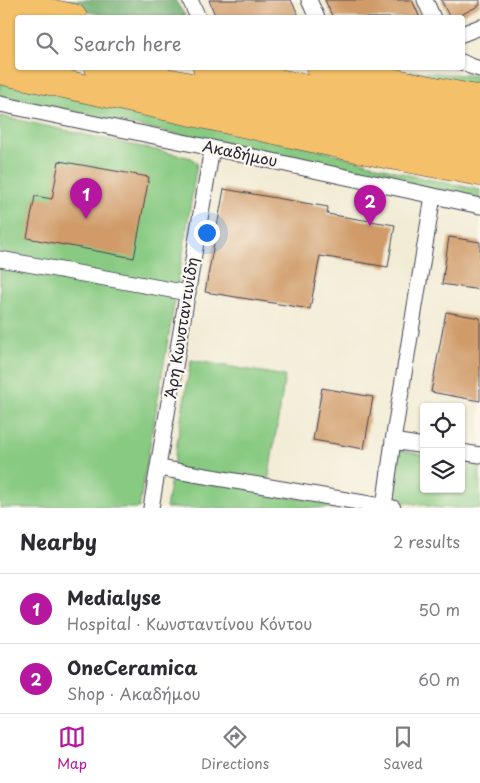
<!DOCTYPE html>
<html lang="en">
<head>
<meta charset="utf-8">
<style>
  body { margin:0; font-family:"Playpen Sans",sans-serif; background:#f7f7f7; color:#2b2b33 }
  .controls { position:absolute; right:15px; bottom:15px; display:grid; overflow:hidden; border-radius:5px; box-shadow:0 1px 4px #0004 }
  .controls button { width:45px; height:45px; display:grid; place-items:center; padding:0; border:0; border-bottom:1px solid #e1e1e2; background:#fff; color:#2b2b33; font:25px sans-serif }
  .you { position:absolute; left:206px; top:232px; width:18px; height:18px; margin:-12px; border:4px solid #fff; border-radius:50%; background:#1a73e8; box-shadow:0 0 0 8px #1a73e833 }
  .badge { display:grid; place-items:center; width:32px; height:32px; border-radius:50%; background:#b5179e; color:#fff; font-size:16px; font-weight:700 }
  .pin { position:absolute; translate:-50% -41px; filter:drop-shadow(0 1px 2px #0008) }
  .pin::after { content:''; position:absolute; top:26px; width:18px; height:15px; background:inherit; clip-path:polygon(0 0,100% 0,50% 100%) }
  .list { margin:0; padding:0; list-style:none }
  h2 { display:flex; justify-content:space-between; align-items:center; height:65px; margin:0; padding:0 20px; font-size:21px }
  h2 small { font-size:16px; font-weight:400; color:#7c7c81 }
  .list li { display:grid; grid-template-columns:32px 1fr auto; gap:15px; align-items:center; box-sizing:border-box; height:70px; padding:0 20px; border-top:1px solid #e1e1e2 }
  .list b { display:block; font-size:19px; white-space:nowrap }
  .list p { margin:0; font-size:16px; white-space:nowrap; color:#7c7c81 }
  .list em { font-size:16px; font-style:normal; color:#7c7c81 }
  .icon { flex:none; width:28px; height:28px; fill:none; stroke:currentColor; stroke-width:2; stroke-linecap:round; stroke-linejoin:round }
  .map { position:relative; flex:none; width:480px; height:508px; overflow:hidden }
  .search { position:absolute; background:#fff; box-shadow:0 1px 4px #0004; left:15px; right:15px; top:15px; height:55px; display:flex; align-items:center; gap:12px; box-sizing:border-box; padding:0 18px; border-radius:5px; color:#7c7c81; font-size:19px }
  .sheet { height:205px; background:#fff }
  nav { display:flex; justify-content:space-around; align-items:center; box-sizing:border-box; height:70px; border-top:1px solid #e1e1e2; background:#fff; font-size:14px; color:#7c7c81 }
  nav a { display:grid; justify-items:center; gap:2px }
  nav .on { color:#b5179e }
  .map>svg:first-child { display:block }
  .green { fill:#88ca82; stroke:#55765e }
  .forest { fill:#6eae70; stroke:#486856 }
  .building { fill:#d09b69 }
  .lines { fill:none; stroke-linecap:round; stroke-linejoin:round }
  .street-casing { stroke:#414052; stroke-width:17 }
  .highway-casing { stroke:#414052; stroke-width:29 }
  .street { stroke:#fff; stroke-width:15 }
  .highway { stroke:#f4c16a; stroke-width:28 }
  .labels { text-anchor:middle; stroke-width:4.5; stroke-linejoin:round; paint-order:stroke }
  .street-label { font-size:15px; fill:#22223b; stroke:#fbf7ec }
</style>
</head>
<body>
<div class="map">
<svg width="480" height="508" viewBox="0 0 480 508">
  <rect width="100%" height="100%" fill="#fbf7ec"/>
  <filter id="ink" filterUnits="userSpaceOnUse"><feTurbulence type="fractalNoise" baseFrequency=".02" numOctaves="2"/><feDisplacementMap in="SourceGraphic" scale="10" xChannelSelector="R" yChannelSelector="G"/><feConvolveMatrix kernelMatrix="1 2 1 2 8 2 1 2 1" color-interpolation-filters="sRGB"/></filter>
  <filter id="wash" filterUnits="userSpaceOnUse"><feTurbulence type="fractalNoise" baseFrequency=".0096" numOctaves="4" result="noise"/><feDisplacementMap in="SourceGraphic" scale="20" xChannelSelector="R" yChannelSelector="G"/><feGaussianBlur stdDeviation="1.12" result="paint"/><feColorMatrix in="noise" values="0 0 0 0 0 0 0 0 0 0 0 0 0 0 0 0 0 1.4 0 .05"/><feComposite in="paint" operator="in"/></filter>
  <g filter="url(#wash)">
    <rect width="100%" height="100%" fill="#f2ecd5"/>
    <!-- green -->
    <g class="green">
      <polygon points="411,71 480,76 480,88 409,73"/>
      <polygon points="0,77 329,152 412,176 480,190 480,200 0,96"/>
      <polygon points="0,116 192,158 197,163 183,253 139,508 0,508"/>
      <polygon points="191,360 285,376 269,475 268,494 360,508 166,508"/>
      <polygon points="393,449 424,455 424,489 461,489 461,462 480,465 480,508 439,508 387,499"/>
    </g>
    <!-- forest -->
    <polygon class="forest" points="28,0 175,0 186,17 114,17"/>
    <g id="blocks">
      <!-- building -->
      <g class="building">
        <polygon points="209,0 291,0 300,18 216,18"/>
        <polygon points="325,0 412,0 420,18 333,18"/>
        <polygon points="441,0 480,0 480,5 455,18 450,18"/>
        <polygon points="59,161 149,177 134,258 27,238 35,196 52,199"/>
        <polygon points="224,189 328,207 327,214 395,225 388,267 320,256 310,309 205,292"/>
        <polygon points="449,237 480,242 480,290 442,284"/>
        <polygon points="446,312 480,318 480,401 431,392"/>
        <polygon points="322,388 373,397 364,449 313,440"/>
      </g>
    </g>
  </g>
  <g filter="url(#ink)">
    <use href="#blocks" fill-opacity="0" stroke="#414052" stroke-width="1"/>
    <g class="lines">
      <defs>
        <g id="street">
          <polyline points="190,0 197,15"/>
          <polyline points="309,0 317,18"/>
          <polyline points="425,0 433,18"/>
          <polyline points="462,34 480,27"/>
          <polyline points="462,62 470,66 480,69"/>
          <polyline points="0,104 212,148 480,206"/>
          <polyline points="0,259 188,293"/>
          <polyline points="393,441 424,446"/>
          <polyline points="461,452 480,455"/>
          <polyline points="159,468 393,508"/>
          <polyline points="384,507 393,441 433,196"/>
          <polyline points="151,508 212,148"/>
        </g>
        <g id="highway">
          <polyline points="0,3 73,18"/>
          <polyline points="0,24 18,28"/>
          <polyline points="0,47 18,50"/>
          <polyline points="99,68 480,147"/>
          <polyline points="207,68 480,125"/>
          <polyline points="321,68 480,100"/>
          <polyline points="0,70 390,155 480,172"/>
        </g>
      </defs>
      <!-- street casing -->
      <use href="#street" class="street-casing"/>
      <!-- highway casing -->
      <use href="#highway" class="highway-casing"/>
      <!-- street -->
      <use href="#street" class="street"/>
      <!-- highway -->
      <use href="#highway" class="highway"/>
    </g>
  </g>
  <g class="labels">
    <!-- street labels -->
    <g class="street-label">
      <text transform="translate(240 154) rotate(12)" y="5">Ακαδήμου</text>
      <text transform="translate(182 328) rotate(-81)" y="5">Άρη Κωνσταντινίδη</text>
    </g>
  </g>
</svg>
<div class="controls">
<button><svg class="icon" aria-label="locate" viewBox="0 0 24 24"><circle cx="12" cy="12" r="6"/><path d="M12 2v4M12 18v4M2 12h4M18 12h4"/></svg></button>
<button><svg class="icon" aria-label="layers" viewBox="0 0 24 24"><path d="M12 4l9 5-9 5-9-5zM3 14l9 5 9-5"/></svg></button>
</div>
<div class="you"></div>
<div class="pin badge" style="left:86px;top:219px">1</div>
<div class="pin badge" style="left:370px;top:226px">2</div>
<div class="search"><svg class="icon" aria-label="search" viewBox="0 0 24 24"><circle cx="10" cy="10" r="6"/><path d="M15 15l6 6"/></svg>Search here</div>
</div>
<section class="sheet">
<h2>Nearby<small>2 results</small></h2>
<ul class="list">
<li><span class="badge">1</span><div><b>Medialyse</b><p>Hospital · Κωνσταντίνου Κόντου</p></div><em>50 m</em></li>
<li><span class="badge">2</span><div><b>OneCeramica</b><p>Shop · Ακαδήμου</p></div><em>60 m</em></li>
</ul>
</section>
<nav>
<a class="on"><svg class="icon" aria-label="map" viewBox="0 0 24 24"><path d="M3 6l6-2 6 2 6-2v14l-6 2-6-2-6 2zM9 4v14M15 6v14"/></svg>Map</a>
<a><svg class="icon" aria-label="directions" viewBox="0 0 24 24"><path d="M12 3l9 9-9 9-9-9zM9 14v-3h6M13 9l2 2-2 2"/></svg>Directions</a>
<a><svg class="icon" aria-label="saved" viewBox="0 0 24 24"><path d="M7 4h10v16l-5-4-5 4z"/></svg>Saved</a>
</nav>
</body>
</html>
